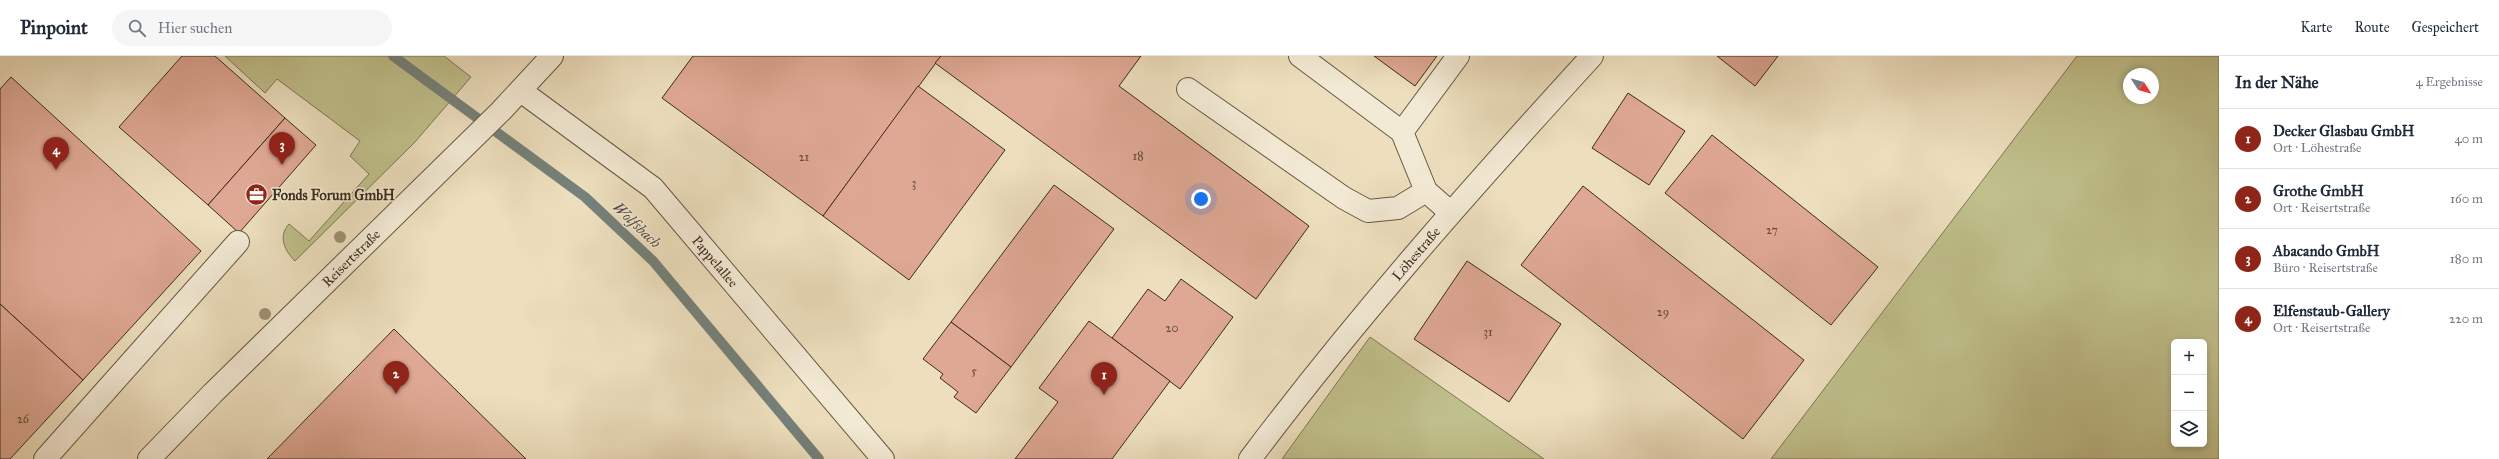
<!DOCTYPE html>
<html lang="de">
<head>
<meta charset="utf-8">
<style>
  body { margin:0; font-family:"IM FELL Great Primer",serif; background:#f6f6f7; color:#1f2937 }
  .controls { position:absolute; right:12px; bottom:12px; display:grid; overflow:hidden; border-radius:6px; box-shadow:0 2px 6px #0003 }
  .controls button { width:36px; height:36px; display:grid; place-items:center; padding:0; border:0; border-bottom:1px solid #e0e1e3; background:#fff; color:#1f2937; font:20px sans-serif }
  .compass { position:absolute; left:2123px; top:12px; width:36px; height:36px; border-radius:50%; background:#fff; box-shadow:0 2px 6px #0003; rotate:126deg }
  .you { position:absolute; left:1201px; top:143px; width:14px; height:14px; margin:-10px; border:3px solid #fff; border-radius:50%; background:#1a73e8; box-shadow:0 0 0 6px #1a73e833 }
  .badge { display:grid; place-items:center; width:26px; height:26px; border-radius:50%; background:#8f2418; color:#fff; font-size:13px; font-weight:700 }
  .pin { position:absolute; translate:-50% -33px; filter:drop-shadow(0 1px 2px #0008) }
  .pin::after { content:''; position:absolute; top:21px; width:14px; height:12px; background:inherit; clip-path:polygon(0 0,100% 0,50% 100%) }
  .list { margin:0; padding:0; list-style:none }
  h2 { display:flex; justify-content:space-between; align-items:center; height:52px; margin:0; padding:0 16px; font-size:17px }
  h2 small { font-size:13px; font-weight:400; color:#747a83 }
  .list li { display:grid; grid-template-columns:26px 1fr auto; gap:12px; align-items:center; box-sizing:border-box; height:60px; padding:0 16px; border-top:1px solid #e0e1e3 }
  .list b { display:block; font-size:15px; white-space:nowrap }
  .list p { margin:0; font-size:13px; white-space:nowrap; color:#747a83 }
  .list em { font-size:13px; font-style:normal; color:#747a83 }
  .icon { flex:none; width:22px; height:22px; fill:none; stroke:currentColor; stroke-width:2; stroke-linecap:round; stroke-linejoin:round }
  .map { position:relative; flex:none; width:2219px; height:403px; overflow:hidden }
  header { display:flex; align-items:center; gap:24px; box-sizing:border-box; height:56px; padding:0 20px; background:#fff; border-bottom:1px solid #e0e1e3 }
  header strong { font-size:19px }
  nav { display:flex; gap:22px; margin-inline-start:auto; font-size:14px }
  .search { width:280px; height:36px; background:#f6f6f7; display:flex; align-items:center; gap:10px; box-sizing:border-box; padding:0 14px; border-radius:22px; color:#747a83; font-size:15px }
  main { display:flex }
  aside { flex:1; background:#fff }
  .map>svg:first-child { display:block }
  .green { fill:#c0c08c; stroke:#7d7653; fill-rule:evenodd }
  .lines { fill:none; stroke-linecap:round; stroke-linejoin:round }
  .stream { stroke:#75817a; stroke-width:10 }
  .building { fill:#dfa894; stroke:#3a2b1a }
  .minor-casing { stroke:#675843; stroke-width:24 }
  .minor { stroke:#f3ead5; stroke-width:22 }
  .tree { fill:#9d9073 }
  .labels { text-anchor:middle; stroke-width:3; stroke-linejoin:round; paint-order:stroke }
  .number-label { font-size:12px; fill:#634a38 }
  .poi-label { font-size:14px; font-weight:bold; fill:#3a2b1a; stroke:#f3ead5; text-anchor:start }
  .street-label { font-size:14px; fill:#3a2b1a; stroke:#f3ead5 }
  .water-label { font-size:15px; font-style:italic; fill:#524f42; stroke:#f3ead5 }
</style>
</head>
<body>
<header>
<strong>Pinpoint</strong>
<div class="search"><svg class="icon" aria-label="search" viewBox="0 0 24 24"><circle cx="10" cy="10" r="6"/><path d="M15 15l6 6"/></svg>Hier suchen</div>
<nav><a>Karte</a><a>Route</a><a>Gespeichert</a></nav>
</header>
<main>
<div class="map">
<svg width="2219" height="403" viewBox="0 0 2219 403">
  <rect width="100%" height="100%" fill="#eddfbe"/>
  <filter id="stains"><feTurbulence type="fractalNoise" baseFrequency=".005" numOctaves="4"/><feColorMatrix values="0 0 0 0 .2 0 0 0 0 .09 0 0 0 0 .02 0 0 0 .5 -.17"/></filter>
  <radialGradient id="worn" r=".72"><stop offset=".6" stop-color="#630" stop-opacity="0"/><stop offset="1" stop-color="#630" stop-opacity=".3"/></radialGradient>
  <!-- green -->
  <g class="green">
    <path d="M225 0H444L471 21 415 86 295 205C284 194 278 180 289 168L309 185 369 118 350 100 360 85 277 23 265 37Z"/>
    <path d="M2077 0H2219V403H1771ZM2129 18H2153V42H2129ZM2174 286H2204V388H2174Z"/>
    <polygon points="1370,281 1544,403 1282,403"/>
  </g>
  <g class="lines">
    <!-- stream -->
    <polyline class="stream" points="393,0 585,141 653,205 819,403"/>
  </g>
  <!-- building -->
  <g class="building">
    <polygon points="182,0 215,0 285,62 208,149 119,71"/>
    <polygon points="693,0 941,0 823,160 662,42"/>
    <polygon points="941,0 1141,0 1119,30 1309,170 1256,243 935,7"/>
    <polygon points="1374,0 1437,0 1415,30"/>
    <polygon points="1717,0 1778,0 1755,30"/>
    <polygon points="11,21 201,195 83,324 0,248 0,33"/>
    <polygon points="918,30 1005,94 909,224 823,160"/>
    <polygon points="1628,37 1685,75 1649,129 1592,92"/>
    <polygon points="285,62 316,89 239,177 208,149"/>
    <polygon points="1712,79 1878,211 1831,269 1665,137"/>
    <polygon points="1054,129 1114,173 1011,311 951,266"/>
    <polygon points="1583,130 1804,304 1743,383 1521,209"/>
    <polygon points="1467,205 1561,268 1509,346 1414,283"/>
    <polygon points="1181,223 1233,261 1180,333 1112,282 1148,233 1165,245"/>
    <polygon points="0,248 83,324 10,403 0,403"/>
    <polygon points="1089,265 1170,325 1112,403 1015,403 1058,346 1039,332"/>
    <polygon points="951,266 1011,311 976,357 954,341 958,336 940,322 943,318 923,303"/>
    <polygon points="394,273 526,403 267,403"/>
  </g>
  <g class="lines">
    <defs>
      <g id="minor">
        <polyline points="1300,0 1402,76 1426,135 1450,156"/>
        <polyline points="1188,33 1344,142 1368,155 1398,152 1426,135"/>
        <path id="s1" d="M521 35 653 132 883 403"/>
        <polyline points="1402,76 1458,0"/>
        <polyline points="45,403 238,186"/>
        <path id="s2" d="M149 403 213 337 501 55 552 0"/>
        <path id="s3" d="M1250 403C1356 262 1473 130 1592 0"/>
      </g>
    </defs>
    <!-- minor casing -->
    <use href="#minor" class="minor-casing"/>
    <!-- minor -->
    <use href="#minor" class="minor"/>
  </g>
  <!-- trees -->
  <g class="tree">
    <circle cx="340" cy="181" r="6"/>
    <circle cx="265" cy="258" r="6"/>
  </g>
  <!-- icons -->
  <defs>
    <symbol id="office-disc" viewBox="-11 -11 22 22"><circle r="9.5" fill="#8f2418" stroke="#f3ead5"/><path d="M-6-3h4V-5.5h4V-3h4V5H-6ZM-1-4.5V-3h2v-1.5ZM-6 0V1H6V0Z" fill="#fff"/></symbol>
  </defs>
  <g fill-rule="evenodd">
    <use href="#office-disc" x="244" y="126" width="25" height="25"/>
  </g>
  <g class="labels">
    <!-- number labels -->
    <g class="number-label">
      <text x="1138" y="104">18</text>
      <text x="804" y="105">21</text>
      <text x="914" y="131">3</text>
      <text x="1772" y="178">27</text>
      <text x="1663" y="260">29</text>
      <text x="1172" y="276">20</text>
      <text x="1488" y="280">31</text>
      <text x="974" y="319">5</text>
      <text x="23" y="367">26</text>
    </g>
    <!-- poi labels -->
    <g class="poi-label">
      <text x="272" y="144">Fonds Forum GmbH</text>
    </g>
    <!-- street labels -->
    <g class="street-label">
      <text dy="5" stroke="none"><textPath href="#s3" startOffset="264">Löhestraße</textPath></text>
      <text dy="5" stroke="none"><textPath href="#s2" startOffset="285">Reisertstraße</textPath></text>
      <text dy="5" stroke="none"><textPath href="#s1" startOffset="260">Pappelallee</textPath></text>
    </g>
    <!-- water labels -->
    <g class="water-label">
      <text transform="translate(637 169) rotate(43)" y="5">Wolfsbach</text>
    </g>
  </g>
  <rect width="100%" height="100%" filter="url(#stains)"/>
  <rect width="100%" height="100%" fill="url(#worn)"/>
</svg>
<div class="controls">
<button>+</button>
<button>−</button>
<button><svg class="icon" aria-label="layers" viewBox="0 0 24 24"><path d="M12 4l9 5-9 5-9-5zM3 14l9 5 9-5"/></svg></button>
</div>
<svg class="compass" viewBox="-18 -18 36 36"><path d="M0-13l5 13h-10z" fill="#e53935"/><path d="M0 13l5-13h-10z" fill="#747a83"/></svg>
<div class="you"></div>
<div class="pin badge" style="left:1104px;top:339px">1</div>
<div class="pin badge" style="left:396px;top:338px">2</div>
<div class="pin badge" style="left:282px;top:109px">3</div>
<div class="pin badge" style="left:56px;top:114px">4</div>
</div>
<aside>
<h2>In der Nähe<small>4 Ergebnisse</small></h2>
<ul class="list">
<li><span class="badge">1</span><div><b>Decker Glasbau GmbH</b><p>Ort · Löhestraße</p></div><em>40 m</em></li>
<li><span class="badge">2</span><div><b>Grothe GmbH</b><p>Ort · Reisertstraße</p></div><em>160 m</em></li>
<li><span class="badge">3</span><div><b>Abacando GmbH</b><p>Büro · Reisertstraße</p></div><em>180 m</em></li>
<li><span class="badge">4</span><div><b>Elfenstaub-Gallery</b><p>Ort · Reisertstraße</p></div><em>220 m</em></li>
</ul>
</aside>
</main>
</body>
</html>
